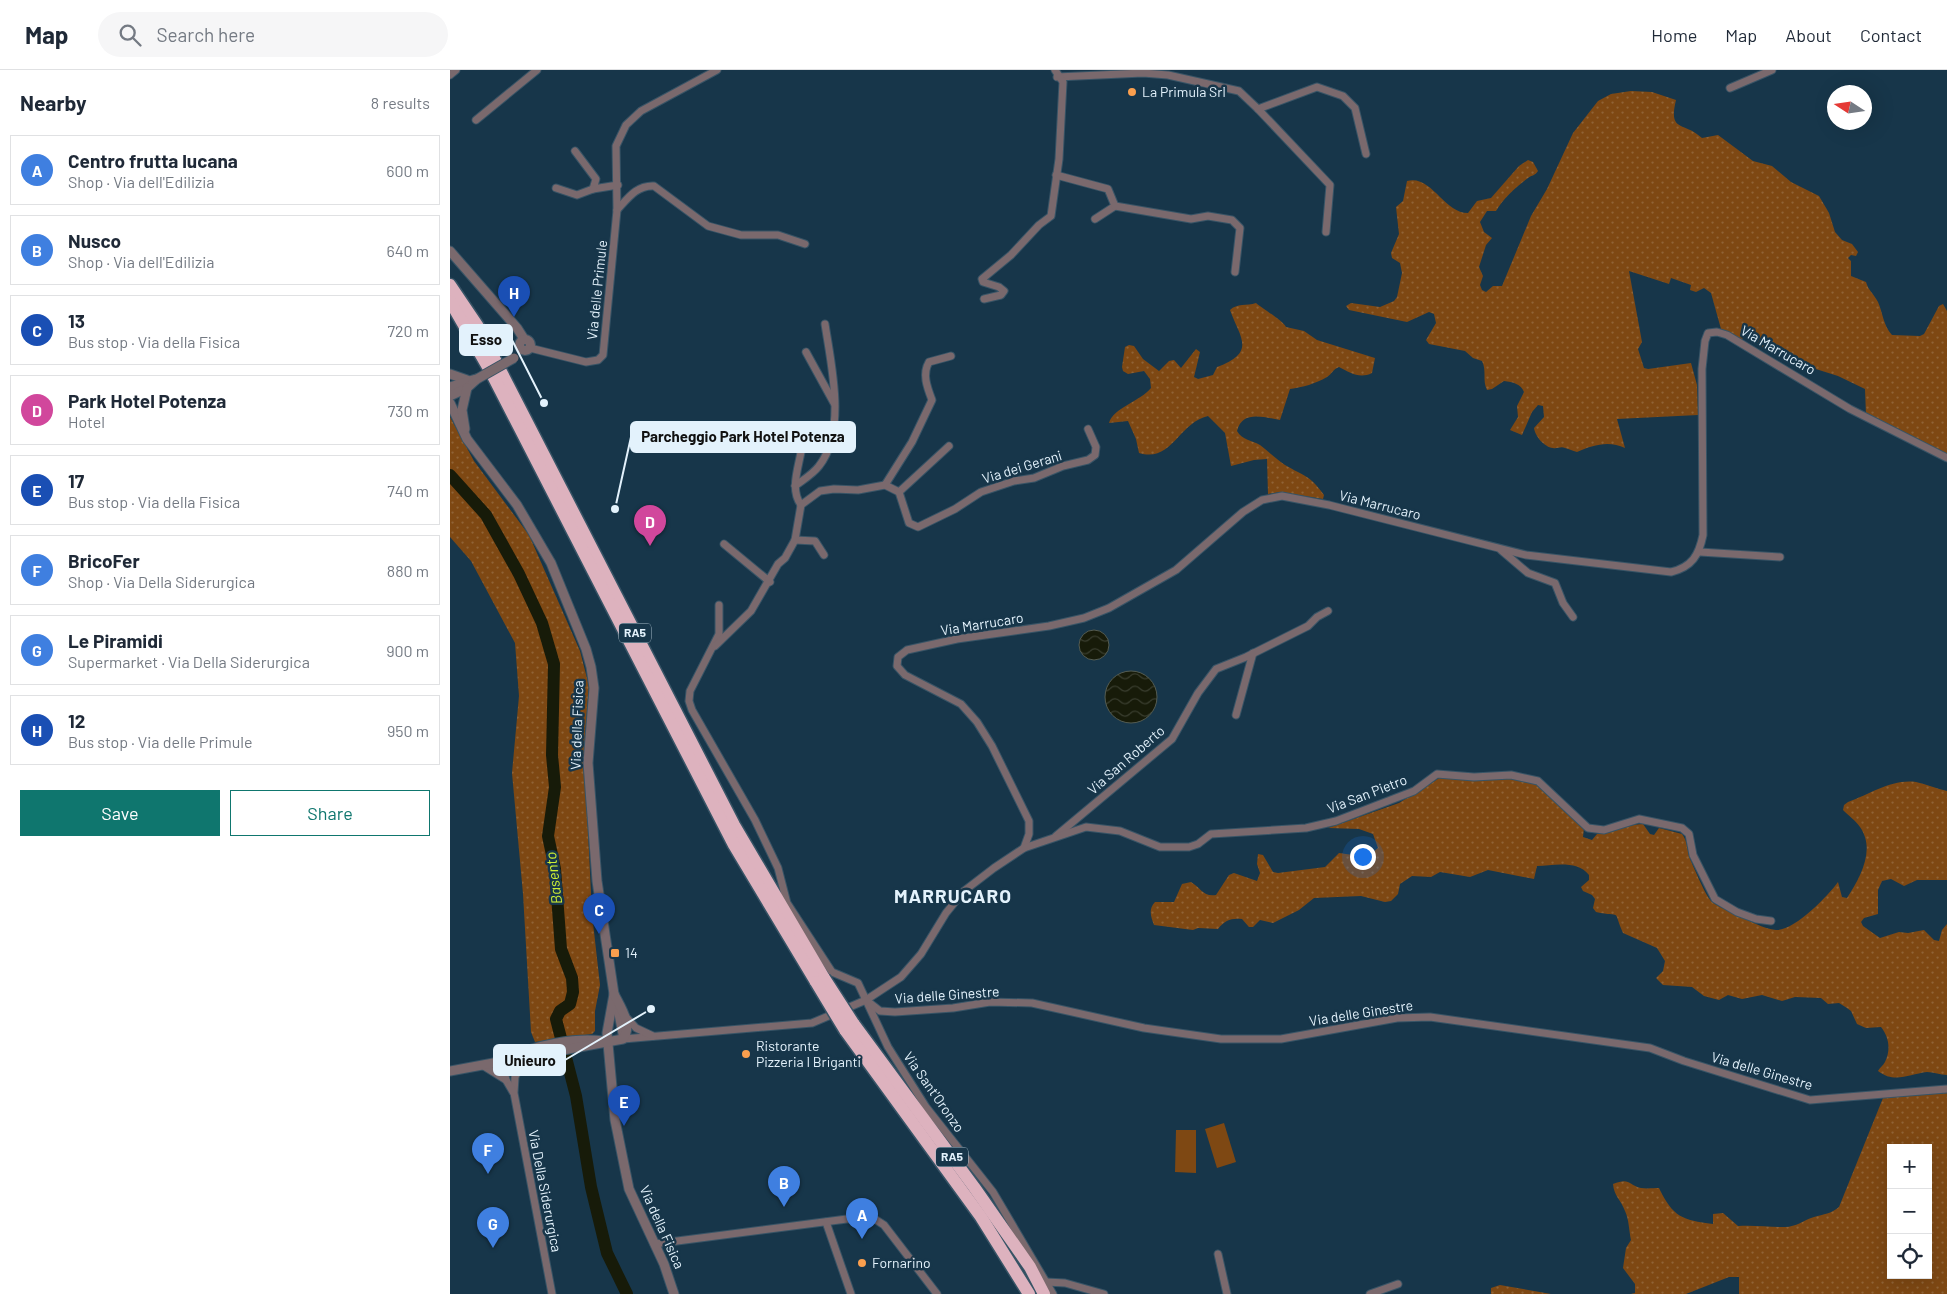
<!DOCTYPE html>
<html lang="en">
<head>
<meta charset="utf-8">
<style>
  body { margin:0; font-family:Barlow,sans-serif; background:#f6f6f7; color:#1f2937 }
  .controls { position:absolute; right:15px; bottom:15px; display:grid; overflow:hidden; border-radius:0px; box-shadow:0 5px 20px #0002 }
  .controls button { width:45px; height:45px; display:grid; place-items:center; padding:0; border:0; border-bottom:1px solid #e0e1e3; background:#fff; color:#1f2937; font:25px sans-serif }
  .compass { position:absolute; left:1377px; top:15px; width:45px; height:45px; border-radius:50%; background:#fff; box-shadow:0 5px 20px #0002; rotate:282deg }
  .you { position:absolute; left:912px; top:786px; width:18px; height:18px; margin:-12px; border:4px solid #fff; border-radius:50%; background:#1a73e8; box-shadow:0 0 0 8px #1a73e833 }
  .badge { display:grid; place-items:center; width:32px; height:32px; border-radius:50%; background:#0f766e; color:#fff; font-size:16px; font-weight:700 }
  .pin { position:absolute; translate:-50% -41px; filter:drop-shadow(0 1px 2px #0008) }
  .pin::after { content:''; position:absolute; top:26px; width:18px; height:15px; background:inherit; clip-path:polygon(0 0,100% 0,50% 100%) }
  .list { margin:0; padding:0; list-style:none }
  h2 { display:flex; justify-content:space-between; align-items:center; height:65px; margin:0; padding:0 20px; font-size:21px }
  h2 small { font-size:16px; font-weight:400; color:#747a83 }
  .list li { display:grid; grid-template-columns:32px 1fr auto; gap:15px; align-items:center; box-sizing:border-box; height:70px; margin:0 10px 10px; padding:0 10px; border:1px solid #e0e1e3; border-radius:0px }
  .list b { display:block; font-size:19px; white-space:nowrap }
  .list p { margin:0; font-size:16px; white-space:nowrap; color:#747a83 }
  .list em { font-size:16px; font-style:normal; color:#747a83 }
  .actions { display:flex; gap:10px; padding:15px 20px }
  .actions a { flex:1; padding:11px 0; border:1px solid #0f766e; border-radius:0px; text-align:center; font-size:18px; color:#0f766e }
  .actions .main { background:#0f766e; color:#fff }
  .icon { flex:none; width:28px; height:28px; fill:none; stroke:currentColor; stroke-width:2; stroke-linecap:round; stroke-linejoin:round }
  .map { position:relative; flex:none; width:1497px; height:1224px; overflow:hidden }
  header { display:flex; align-items:center; gap:30px; box-sizing:border-box; height:70px; padding:0 25px; background:#fff; border-bottom:1px solid #e0e1e3 }
  header strong { font-size:24px }
  nav { display:flex; gap:28px; margin-inline-start:auto; font-size:18px }
  .search { width:350px; height:45px; background:#f6f6f7; display:flex; align-items:center; gap:12px; box-sizing:border-box; padding:0 18px; border-radius:28px; color:#747a83; font-size:19px }
  main { display:flex }
  aside { flex:1; background:#fff }
  .map>svg:first-child { display:block }
  .grass { fill:url(#grass-dots); fill-rule:evenodd }
  .pitch { fill:#7e4813 }
  .water { fill:url(#water-waves); stroke:#545c52 }
  .lines { fill:none; stroke-linecap:round; stroke-linejoin:round }
  .river { stroke:#171b09; stroke-width:12 }
  .minor-casing { stroke:#385466; stroke-width:9 }
  .tertiary-casing { stroke:#385466; stroke-width:11 }
  .motorway-casing { stroke:#385466; stroke-width:15 }
  .minor { stroke:#7a696d; stroke-width:7 }
  .tertiary { stroke:#7a696d; stroke-width:9 }
  .motorway { stroke:#ddb2be; stroke-width:12 }
  .tertiary-bridge-casing { stroke:#385466; stroke-width:11; stroke-linecap:butt }
  .motorway-bridge-casing { stroke:#385466; stroke-width:15; stroke-linecap:butt }
  .tertiary-bridge { stroke:#7a696d; stroke-width:9 }
  .motorway-bridge { stroke:#ddb2be; stroke-width:12 }
  .poi-dot { fill:#fa9f4e; stroke:#17364a; stroke-width:2 }
  .labels { text-anchor:middle; stroke-width:5; stroke-linejoin:round; paint-order:stroke }
  .shield { fill:#17364a; stroke:#a6bac7; stroke-width:1 }
  .shield-label { font-size:12px; font-weight:bold; fill:#e3f2fc }
  .poi-label { font-size:14px; fill:#e3f2fc; stroke:#17364a; text-anchor:start }
  .street-label { font-size:14px; fill:#e3f2fc; stroke:#17364a }
  .water-label { font-size:15px; font-style:italic; fill:#cdee34; stroke:#17364a }
  .district-label { font-size:19px; font-weight:bold; letter-spacing:1px; fill:#e3f2fc; stroke:#17364a }
  .leader { fill:none; stroke:#e3f2fc; stroke-width:2 }
  .callout-dot { fill:#e3f2fc; stroke:#17364a; stroke-width:2 }
  .callout { fill:#e3f2fc; stroke:#e3f2fc; stroke-width:2 }
  .callout-label { font-size:15px; text-anchor:middle; font-weight:bold; fill:#111 }
</style>
</head>
<body>
<header>
<strong>Map</strong>
<div class="search"><svg class="icon" aria-label="search" viewBox="0 0 24 24"><circle cx="10" cy="10" r="6"/><path d="M15 15l6 6"/></svg>Search here</div>
<nav><a>Home</a><a>Map</a><a>About</a><a>Contact</a></nav>
</header>
<main>
<aside>
<h2>Nearby<small>8 results</small></h2>
<ul class="list">
<li><span class="badge" style="background:#3f7fe0">A</span><div><b>Centro frutta lucana</b><p>Shop · Via dell'Edilizia</p></div><em>600 m</em></li>
<li><span class="badge" style="background:#3f7fe0">B</span><div><b>Nusco</b><p>Shop · Via dell'Edilizia</p></div><em>640 m</em></li>
<li><span class="badge" style="background:#1a4fb4">C</span><div><b>13</b><p>Bus stop · Via della Fisica</p></div><em>720 m</em></li>
<li><span class="badge" style="background:#d1479c">D</span><div><b>Park Hotel Potenza</b><p>Hotel</p></div><em>730 m</em></li>
<li><span class="badge" style="background:#1a4fb4">E</span><div><b>17</b><p>Bus stop · Via della Fisica</p></div><em>740 m</em></li>
<li><span class="badge" style="background:#3f7fe0">F</span><div><b>BricoFer</b><p>Shop · Via Della Siderurgica</p></div><em>880 m</em></li>
<li><span class="badge" style="background:#3f7fe0">G</span><div><b>Le Piramidi</b><p>Supermarket · Via Della Siderurgica</p></div><em>900 m</em></li>
<li><span class="badge" style="background:#1a4fb4">H</span><div><b>12</b><p>Bus stop · Via delle Primule</p></div><em>950 m</em></li>
</ul>
<div class="actions"><a class="main">Save</a><a>Share</a></div>
</aside>
<div class="map">
<svg width="1497" height="1224" viewBox="0 0 1497 1224">
  <defs>
    <pattern id="grass-dots" width="8" height="8" patternUnits="userSpaceOnUse" patternTransform="scale(1.25)"><rect width="8" height="8" fill="#7e4813"/><path d="M2 2h.1M6 6h.1" fill="none" stroke="#906336" stroke-width="1.8" stroke-linecap="round"/></pattern>
    <pattern id="water-waves" width="16" height="10" patternUnits="userSpaceOnUse" patternTransform="scale(1.25)"><rect width="16" height="10" fill="#171b09"/><path d="M0 5q4-4 8 0t8 0" fill="none" stroke="#393d2e"/></pattern>
  </defs>
  <rect width="100%" height="100%" fill="#17364a"/>
  <!-- grass -->
  <g class="grass">
    <path d="M1181 21 1202 22 1226 30C1218 63 1234 51 1252 68L1268 65 1303 91 1322 96 1341 112 1369 126 1379 143 1385 162 1392 170 1402 174 1408 182 1406 186 1401 185 1398 188 1401 191V206L1416 212C1418 220 1424 224 1428 232 1433 243 1433 255 1442 265L1470 266 1474 264 1489 236 1493 234 1497 241V385L1416 345 1415 319 1388 306 1350 294 1329 283 1318 282 1297 264 1291 270 1271 259 1261 223 1254 218 1246 222 1240 220 1241 215 1221 208 1219 214 1179 201 1192 272 1188 279 1194 298 1198 299 1241 293 1247 315 1248 345 1167 349 1175 378C1159 370 1142 375 1127 382 1122 381 1120 379 1115 378 1111 376 1107 379 1103 378 1094 377 1085 366 1084 358L1094 347 1093 336 1088 335 1082 342 1072 365 1060 360 1068 347 1067 336 1074 322C1071 314 1063 312 1054 311L1042 319 1037 320C1032 310 1037 301 1032 291L1023 288 1015 281 979 274 976 270 986 253 984 244 979 242 957 252 899 240 896 236 901 233 930 237 944 231 947 227 952 203 950 193 942 188 941 183 949 164 946 137 953 131 957 111C981 104 994 143 1018 143L1027 131 1041 128 1069 96 1078 90 1083 92 1088 101C1085 106 1082 105 1078 108 1066 117 1053 129 1046 141H1037L1030 152 1034 162 1042 168 1036 175 1029 197 1033 206 1030 215 1032 220 1036 222 1043 216H1052L1081 146 1097 119 1123 63 1148 31 1161 24Z"/>
    <path d="M806 233C813 239 832 250 836 257L854 261 867 270 925 288 922 303C910 309 900 303 889 297 883 299 882 304 877 307 865 314 853 317 840 319L830 350C813 347 792 340 787 361 792 370 801 370 810 375 818 381 826 389 835 395 855 407 859 404 874 425L873 429 830 422 818 424 817 389 804 390 781 396 775 363 758 346C728 353 722 393 689 383L686 369 678 351 659 353C663 338 691 331 701 318L700 309 694 301 678 304 673 301 672 297 675 277 679 275 684 276 693 289 709 301 719 291 724 290 731 298 746 279 750 282 744 307 748 309 763 305 767 297C807 282 790 268 780 240 787 233 797 236 806 233Z"/>
    <polygon points="0,347 24,391 79,465 130,581 139,616 134,678 142,844 150,915 145,941 145,961 142,964 85,972 81,962 73,824 62,703 69,626 65,573 21,491 0,467"/>
    <path d="M991 707 1020 710 1061 708 1076 711 1088 715 1134 758 1133 767 1142 770 1147 764C1163 763 1177 754 1193 754L1200 764 1204 765 1209 758 1232 764C1238 772 1237 780 1240 789 1245 800 1252 817 1258 827 1263 836 1278 840 1287 845 1298 850 1314 859 1326 860 1344 861 1378 826 1388 812L1392 827 1397 828C1410 808 1426 780 1410 757 1406 751 1398 745 1393 740L1394 735 1398 732C1421 724 1441 709 1466 712 1476 714 1487 719 1497 721V810H1467L1454 816 1441 809 1432 811 1428 820V844L1414 848 1411 852 1413 856 1430 868 1449 862 1458 863 1474 860 1484 870 1489 871 1492 860 1497 854V1005C1490 1005 1484 1002 1477 1002 1459 1004 1445 1014 1428 1001 1430 997 1433 996 1435 992 1441 980 1439 967 1431 957L1416 958 1407 954 1401 941 1397 938 1389 933 1378 934 1371 928 1345 927 1332 931 1312 925 1292 929 1278 925 1269 930 1254 926 1242 917 1213 915 1206 908 1213 901 1215 891 1207 878 1173 863C1162 837 1173 848 1146 842L1143 838 1145 829 1142 825 1133 821 1131 817 1139 810V805C1128 790 1104 795 1087 796L1084 809 1038 800 1020 807 990 802 981 807 962 806 950 814 948 824 941 831 935 832 911 826 864 828 849 840 823 853 810 850 803 857H799L792 849C781 848 775 850 768 859L748 858 743 860 704 855C701 847 698 839 705 832H724L732 814 741 812C751 818 753 827 766 825L779 805 784 803 807 811 810 803 807 794 808 784 813 785 823 802 828 803 875 797 889 783 917 787 928 778 923 764 909 759 878 758 949 733Z"/>
    <path d="M1497 1023V1224H1289V1207H1279L1236 1224H1181L1185 1223V1214L1173 1198 1176 1178 1181 1170C1179 1161 1179 1149 1175 1141 1171 1130 1164 1126 1163 1114 1180 1107 1178 1115 1191 1118 1197 1119 1204 1118 1209 1118 1223 1147 1232 1150 1263 1154V1144L1273 1143 1288 1156C1304 1155 1319 1157 1335 1157 1346 1157 1354 1150 1364 1147 1374 1144 1381 1144 1389 1137L1433 1028ZM1441 1078H1478V1205H1441Z"/>
    <polygon points="1050,1215 1101,1224 1041,1224 1041,1218"/>
  </g>
  <!-- pitch -->
  <g class="pitch">
    <polygon points="774,1053 786,1092 767,1098 755,1059"/>
    <polygon points="726,1060 746,1060 746,1103 725,1102"/>
  </g>
  <!-- water -->
  <g class="water">
    <circle cx="644" cy="575" r="15"/>
    <circle cx="681" cy="627" r="26"/>
  </g>
  <g class="lines">
    <!-- river -->
    <polyline class="river" points="0,405 36,445 69,504 92,553 104,594 102,685 105,717 98,766 105,799 111,879 122,908 123,922 120,934 110,941 106,949 126,1026 141,1117 157,1183 177,1224"/>
    <defs>
      <g id="minor">
        <polyline points="0,5 6,0"/>
        <polyline points="607,7 693,3 718,5 789,21 808,39 867,17 893,26 905,38 916,84"/>
        <polyline points="1280,18 1322,0"/>
        <polyline points="808,39 880,115 876,162"/>
        <polyline points="26,50 87,0"/>
        <polyline points="125,81 146,109 143,119 168,115"/>
        <polyline points="606,105 658,119 665,136 645,149"/>
        <polyline points="106,118 127,125 143,119"/>
        <polyline points="665,136 741,149 758,146 782,150 790,158 785,202"/>
        <path d="M167 140C178 128 187 115 204 116L258 156 291 165H328L355 174"/>
        <polyline points="534,229 551,225 554,221 549,217 533,212 532,209 561,185 589,155 601,146 609,89 613,12 605,0"/>
        <polyline points="80,278 136,292 148,290 153,285 167,140 166,76 176,55 191,41 267,0"/>
        <polyline points="356,282 384,333"/>
        <path d="M351 382C348 399 340 420 351 435"/>
        <path d="M435 415 462 372 482 330C477 317 472 304 479 292L501 286"/>
        <path d="M345 416C353 410 363 404 369 396 397 361 381 294 375 254"/>
        <polyline points="449,422 499,376"/>
        <polyline points="345,470 365,471 374,485"/>
        <polyline points="274,474 320,512"/>
        <polyline points="1051,480 1078,503 1105,513 1113,533 1123,547"/>
        <polyline points="1250,482 1330,487"/>
        <polyline points="269,535 269,564 240,621 239,631 242,640 305,750 328,798 337,833 382,902 408,913 438,977 476,1037 543,1122 603,1224"/>
        <polyline points="265,576 301,541 328,494 335,488 345,470 351,435 370,421 384,419 408,420 435,415 449,422 459,453 468,457 505,439 531,422 564,411 584,408 613,396 638,390 645,385 646,377 638,359"/>
        <polyline points="786,645 803,583"/>
        <polyline points="606,766 722,669 748,623 766,599 796,587 858,556 867,547 878,541"/>
        <path d="M574 778 579 764V751L542 676 527 652 511 634 455 605 447 596 448 587 457 580 507 569 599 556 634 548 659 538 726 500 793 442 812 430 832 426 879 435 1076 485 1221 502C1242 497 1249 485 1253 465L1252 299 1255 271 1258 263 1267 262 1277 265 1400 339 1497 388"/>
        <polyline points="165,929 173,969 362,953 416,930 451,907 471,884 496,843 514,821 544,798 574,778 636,757 670,761 710,777 739,777 748,774 761,764 856,758 886,751 964,721 987,704 1024,707 1061,705 1088,711 1138,758 1154,760 1189,749 1232,758 1239,764 1243,785 1265,829 1287,842 1306,849 1321,851"/>
        <polyline points="416,930 430,941 445,942 503,938 540,932 582,933 694,958 771,969 831,969 947,948 980,947 1200,978 1234,991 1360,1030 1497,1019"/>
        <polyline points="176,947 186,958 203,966"/>
        <polyline points="73,989 65,1007 64,1023 102,1224"/>
        <polyline points="32,995 56,1010 63,1022"/>
        <polyline points="56,1010 54,1001 57,990"/>
        <polyline points="376,1152 401,1224"/>
        <polyline points="204,1174 420,1146 434,1155 487,1224"/>
        <polyline points="768,1184 777,1224"/>
        <polyline points="596,1212 615,1213 654,1224"/>
        <polyline points="920,1224 948,1214"/>
      </g>
      <g id="tertiary">
        <polyline points="0,181 67,258 74,269"/>
        <circle cx="75" cy="275" r="5.5"/>
        <polyline points="0,304 17,310"/>
        <polyline points="0,317 26,309"/>
        <polyline points="0,326 17,318 27,309"/>
        <polyline points="0,333 17,369 67,435 101,493 136,579 141,597 144,618 138,693 147,811 164,924 157,963 165,1050 179,1119 214,1194 224,1224"/>
        <polyline points="15,359 12,340 17,318"/>
        <path d="M61 988C84 975 127 967 153 971"/>
        <path d="M0 1001 173 969C183 955 171 938 164 924"/>
      </g>
      <g id="motorway">
        <polyline points="0,215 27,255 284,755 374,908"/>
        <polyline points="0,231 42,304 284,775 366,912"/>
        <polyline points="403,953 524,1117 580,1197 594,1224"/>
        <polyline points="395,960 531,1147 579,1224"/>
      </g>
    </defs>
    <!-- minor casing -->
    <use href="#minor" class="minor-casing"/>
    <!-- tertiary casing -->
    <use href="#tertiary" class="tertiary-casing"/>
    <!-- motorway casing -->
    <use href="#motorway" class="motorway-casing"/>
    <!-- minor -->
    <use href="#minor" class="minor"/>
    <!-- tertiary -->
    <use href="#tertiary" class="tertiary"/>
    <!-- motorway -->
    <use href="#motorway" class="motorway"/>
    <defs>
      <polyline id="tertiary-bridge" points="27,309 64,288"/>
      <g id="motorway-bridge">
        <polyline points="374,908 403,953"/>
        <polyline points="366,912 395,960"/>
      </g>
    </defs>
    <!-- tertiary-bridge casing -->
    <use href="#tertiary-bridge" class="tertiary-bridge-casing"/>
    <!-- motorway-bridge casing -->
    <use href="#motorway-bridge" class="motorway-bridge-casing"/>
    <!-- tertiary-bridge -->
    <use href="#tertiary-bridge" class="tertiary-bridge"/>
    <!-- motorway-bridge -->
    <use href="#motorway-bridge" class="motorway-bridge"/>
  </g>
  <!-- markers -->
  <g class="poi-dot">
    <circle cx="682" cy="22" r="5"/>
    <rect x="160" y="878" width="10" height="10" rx="2.5"/>
    <circle cx="296" cy="984" r="5"/>
    <circle cx="412" cy="1193" r="5"/>
  </g>
  <g class="labels">
    <!-- shield labels -->
    <g class="shield">
      <rect x="169" y="553.5" width="32" height="19" rx="4"/>
      <rect x="486" y="1077.5" width="32" height="19" rx="4"/>
    </g>
    <g class="shield-label">
      <text x="185" y="567">RA5</text>
      <text x="502" y="1091">RA5</text>
    </g>
    <!-- poi labels -->
    <g class="poi-label">
      <text x="692" y="27">La Primula Srl</text>
      <text x="175" y="888">14</text>
      <text x="306" y="981">Ristorante<tspan x="306" dy="16">Pizzeria I Briganti</tspan></text>
      <text x="422" y="1198">Fornarino</text>
    </g>
    <!-- street labels -->
    <g class="street-label">
      <text transform="translate(147 220) rotate(-84)" y="5">Via delle Primule</text>
      <text transform="translate(1328 280) rotate(30)" y="5">Via Marrucaro</text>
      <text transform="translate(572 397) rotate(-17)" y="5">Via dei Gerani</text>
      <text transform="translate(930 435) rotate(14)" y="5">Via Marrucaro</text>
      <text transform="translate(532 554) rotate(-9)" y="5">Via Marrucaro</text>
      <text transform="translate(127 655) rotate(-88)" y="5">Via della Fisica</text>
      <text transform="translate(676 690) rotate(-41)" y="5">Via San Roberto</text>
      <text transform="translate(917 724) rotate(-21)" y="5">Via San Pietro</text>
      <text transform="translate(497 925) rotate(-4)" y="5">Via delle Ginestre</text>
      <text transform="translate(911 943) rotate(-9)" y="5">Via delle Ginestre</text>
      <text transform="translate(1312 1001) rotate(16)" y="5">Via delle Ginestre</text>
      <text transform="translate(484 1022) rotate(55)" y="5">Via Sant'Oronzo</text>
      <text transform="translate(95 1121) rotate(79)" y="5">Via Della Siderurgica</text>
      <text transform="translate(212 1157) rotate(66)" y="5">Via della Fisica</text>
    </g>
    <!-- water labels -->
    <g class="water-label">
      <text transform="translate(104 808) rotate(-97)" y="5">Basento</text>
    </g>
    <!-- district labels -->
    <g class="district-label">
      <text x="503" y="833">MARRUCARO</text>
    </g>
  </g>
  <!-- callouts -->
  <path class="leader" d="M94 333L62 270M165 439L181 367M201 939L115 990"/>
  <g class="callout-dot">
    <circle cx="94" cy="333" r="5"/>
    <circle cx="165" cy="439" r="5"/>
    <circle cx="201" cy="939" r="5"/>
  </g>
  <g class="callout">
    <rect x="10" y="255" width="52" height="30" rx="5"/>
    <rect x="181" y="352" width="224" height="30" rx="5"/>
    <rect x="44" y="975" width="71" height="30" rx="5"/>
  </g>
  <g class="callout-label">
    <text x="36" y="275">Esso</text>
    <text x="293" y="372">Parcheggio Park Hotel Potenza</text>
    <text x="80" y="996">Unieuro</text>
  </g>
</svg>
<div class="controls">
<button>+</button>
<button>−</button>
<button><svg class="icon" aria-label="locate" viewBox="0 0 24 24"><circle cx="12" cy="12" r="6"/><path d="M12 2v4M12 18v4M2 12h4M18 12h4"/></svg></button>
</div>
<svg class="compass" viewBox="-18 -18 36 36"><path d="M0-13l5 13h-10z" fill="#e53935"/><path d="M0 13l5-13h-10z" fill="#747a83"/></svg>
<div class="you"></div>
<div class="pin badge" style="left:412px;top:1169px;background:#3f7fe0">A</div>
<div class="pin badge" style="left:334px;top:1137px;background:#3f7fe0">B</div>
<div class="pin badge" style="left:149px;top:864px;background:#1a4fb4">C</div>
<div class="pin badge" style="left:200px;top:476px;background:#d1479c">D</div>
<div class="pin badge" style="left:174px;top:1056px;background:#1a4fb4">E</div>
<div class="pin badge" style="left:38px;top:1104px;background:#3f7fe0">F</div>
<div class="pin badge" style="left:43px;top:1178px;background:#3f7fe0">G</div>
<div class="pin badge" style="left:64px;top:247px;background:#1a4fb4">H</div>
</div>
</main>
</body>
</html>
